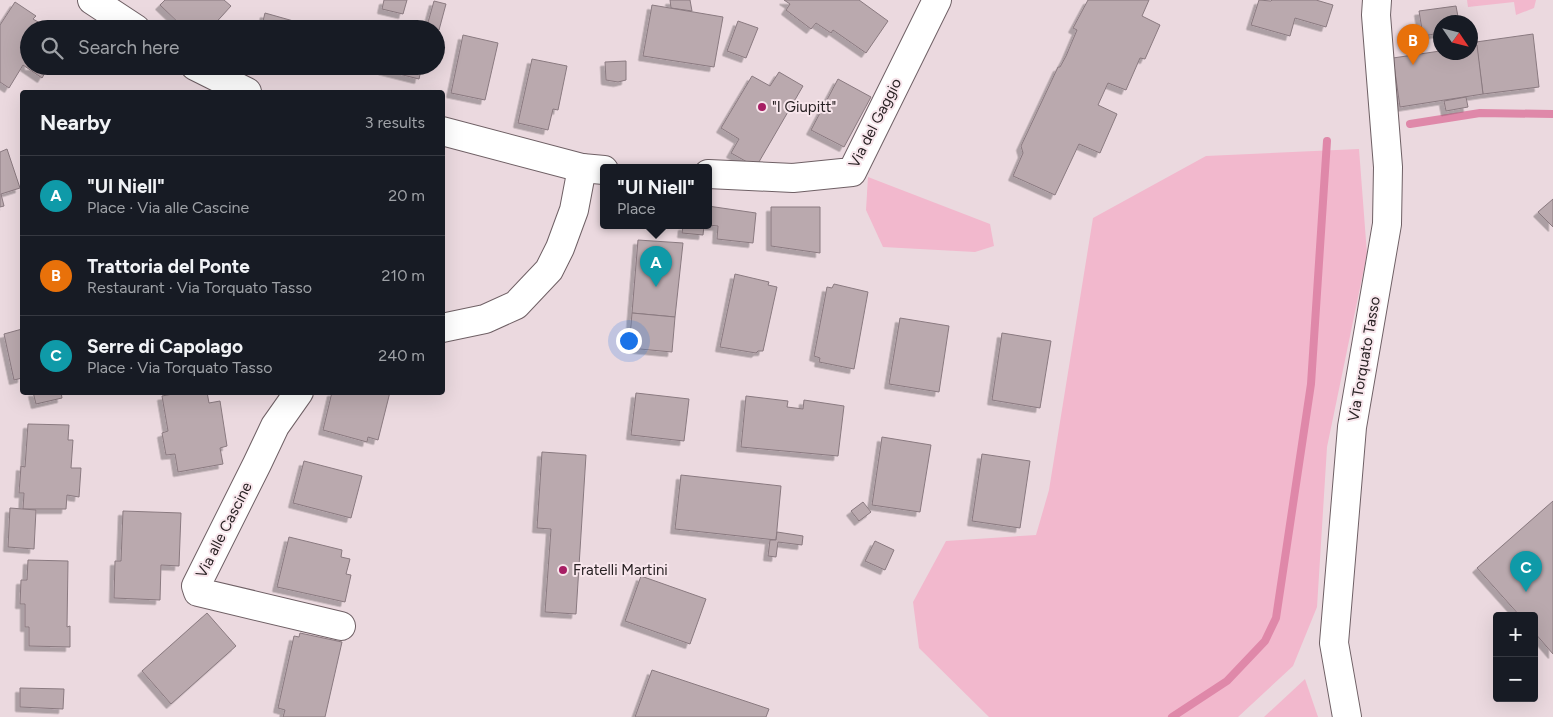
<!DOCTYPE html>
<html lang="en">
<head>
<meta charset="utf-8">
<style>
  body { margin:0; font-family:Figtree,sans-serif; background:#20242c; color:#f1f3f6 }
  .controls { position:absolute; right:15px; bottom:15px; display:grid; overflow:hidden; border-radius:5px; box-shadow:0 5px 20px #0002 }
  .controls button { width:45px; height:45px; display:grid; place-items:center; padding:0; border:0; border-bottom:1px solid #363941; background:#171b24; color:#f1f3f6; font:25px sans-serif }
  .compass { position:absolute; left:1433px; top:15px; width:45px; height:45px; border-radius:50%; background:#171b24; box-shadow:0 5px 20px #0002; rotate:125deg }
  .you { position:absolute; left:628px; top:340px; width:18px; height:18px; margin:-12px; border:4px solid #fff; border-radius:50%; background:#1a73e8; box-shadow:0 0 0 8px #1a73e833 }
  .badge { display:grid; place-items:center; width:32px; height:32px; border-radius:50%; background:#d093b4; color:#fff; font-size:16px; font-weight:700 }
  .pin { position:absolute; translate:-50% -41px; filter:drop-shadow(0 1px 2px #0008) }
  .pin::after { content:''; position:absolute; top:26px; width:18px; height:15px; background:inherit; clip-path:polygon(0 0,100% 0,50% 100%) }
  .popup { position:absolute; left:600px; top:164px; width:112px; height:65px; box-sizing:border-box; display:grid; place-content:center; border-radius:5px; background:#171b24; filter:drop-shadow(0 1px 4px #0005); font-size:16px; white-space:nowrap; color:#9ea1a6 }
  .popup b { font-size:19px; color:#f1f3f6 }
  .popup::after { content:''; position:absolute; left:50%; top:100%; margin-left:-10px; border:10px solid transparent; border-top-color:#171b24 }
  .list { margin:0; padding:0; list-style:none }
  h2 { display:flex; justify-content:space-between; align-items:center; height:65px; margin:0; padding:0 20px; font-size:21px }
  h2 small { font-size:16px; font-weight:400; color:#9ea1a6 }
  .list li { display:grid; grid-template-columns:32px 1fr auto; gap:15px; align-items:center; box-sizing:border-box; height:80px; padding:0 20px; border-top:1px solid #363941 }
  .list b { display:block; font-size:19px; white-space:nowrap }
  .list p { margin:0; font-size:16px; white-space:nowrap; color:#9ea1a6 }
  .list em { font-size:16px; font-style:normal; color:#9ea1a6 }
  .icon { flex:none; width:28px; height:28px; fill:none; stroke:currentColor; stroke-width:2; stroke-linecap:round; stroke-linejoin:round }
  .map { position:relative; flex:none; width:1553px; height:717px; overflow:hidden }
  .search { position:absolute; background:#171b24; box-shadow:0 5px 20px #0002; left:20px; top:20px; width:425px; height:55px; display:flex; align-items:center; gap:12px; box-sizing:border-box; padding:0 18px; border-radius:28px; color:#9ea1a6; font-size:19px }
  .panel { position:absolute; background:#171b24; box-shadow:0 5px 20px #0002; left:20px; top:90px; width:425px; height:305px; border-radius:5px }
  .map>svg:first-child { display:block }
  .green { fill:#f2b8cd }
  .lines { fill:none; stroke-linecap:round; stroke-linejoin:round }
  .stream { stroke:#df88a9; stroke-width:8 }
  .building { fill:#baa9ae; stroke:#8a7a80; filter:url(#shadow) }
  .minor-casing { stroke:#6f6065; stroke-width:30 }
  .minor { stroke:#fff; stroke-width:28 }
  .poi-dot { fill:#a71e64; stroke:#f8e6ec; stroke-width:2 }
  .labels { text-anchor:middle; stroke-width:4; stroke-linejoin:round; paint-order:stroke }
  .poi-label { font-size:15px; fill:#282123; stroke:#f8e6ec; text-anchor:start }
  .street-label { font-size:15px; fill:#282123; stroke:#f8e6ec }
</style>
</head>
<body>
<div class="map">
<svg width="1553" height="717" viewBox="0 0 1553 717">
  <defs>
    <filter id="shadow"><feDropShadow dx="-4.5" dy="4.5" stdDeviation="0" flood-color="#0004"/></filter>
  </defs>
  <rect width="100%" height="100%" fill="#ebd9df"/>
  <!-- green -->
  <g class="green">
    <polygon points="1467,0 1536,0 1534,8 1516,15 1514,2 1468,7"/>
    <polygon points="1359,149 1367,254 1327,447 1317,607 1293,666 1238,717 989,717 919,648 913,602 946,541 1036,535 1049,490 1093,218 1206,156"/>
    <polygon points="868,177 990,224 994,246 975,252 883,247 866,210"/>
    <polygon points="1305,679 1318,717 1264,717"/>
  </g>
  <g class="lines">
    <!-- stream -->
    <g class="stream">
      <polyline points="1410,124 1480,113 1553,114"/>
      <polyline points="1172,717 1227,681 1265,641 1276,618 1311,384 1327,141"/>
    </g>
  </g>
  <!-- building -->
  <g class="building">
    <polygon points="165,0 224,0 231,6 210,29 185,29 160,5"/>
    <polygon points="384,0 407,0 403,14 382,9"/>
    <polygon points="670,0 690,0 692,11 671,8"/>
    <polygon points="784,0 859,0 888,21 866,53 833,30 831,33 816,23 811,29 786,10 790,4"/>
    <polygon points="1088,0 1149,0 1142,16 1160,25 1145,59 1140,58 1126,90 1108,83 1098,105 1117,114 1100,153 1079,144 1055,195 1013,176 1023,153 1021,146 1058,67 1060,67 1066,56 1077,30 1073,28"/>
    <polygon points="1259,0 1271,1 1272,0 1316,0 1333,5 1326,27 1295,18 1290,36 1251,25"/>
    <polygon points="434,1 446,4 439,30 427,26"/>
    <polygon points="15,2 36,16 33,19 45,26 43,29 29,29 29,66 49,66 42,78 23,65 9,88 0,82 0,25"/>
    <polygon points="652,5 723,17 714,67 643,56"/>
    <polygon points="1456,6 1459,22 1440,22 1440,33 1423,36 1419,11"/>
    <polygon points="265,13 297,22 295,29 261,29"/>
    <polygon points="385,21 420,29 383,29"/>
    <polygon points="738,21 758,28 746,58 727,51"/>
    <polygon points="1533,34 1539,87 1483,94 1476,42"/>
    <polygon points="463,35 498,43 485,100 451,93"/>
    <polygon points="1477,45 1483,94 1400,107 1393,58 1440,51 1440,52 1470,52 1470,46"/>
    <polygon points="532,59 567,66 558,110 553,109 548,130 518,123"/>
    <polygon points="626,61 626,80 618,82 606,80 605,62"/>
    <polygon points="383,66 422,66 419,79 383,70"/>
    <polygon points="779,72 803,86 756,167 731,153 739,139 721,128 752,76 770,86"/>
    <polygon points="838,79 871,97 844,147 811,130"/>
    <polygon points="1466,97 1468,107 1446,111 1444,101"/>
    <polygon points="7,149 20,188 1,194 4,206 0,207 0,152"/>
    <polygon points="1553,199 1553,227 1538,212"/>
    <polygon points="708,206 756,213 753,243 717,239 718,226 708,225"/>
    <polygon points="771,207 820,207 820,253 771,246"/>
    <polygon points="683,226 704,226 703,235 682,233"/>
    <polygon points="638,240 683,243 675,317 632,313"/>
    <polygon points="735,274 769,282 768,285 777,287 763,351 758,351 756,353 720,347"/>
    <polygon points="834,284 868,292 854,369 819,362 820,358 814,356 827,287 832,288"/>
    <polygon points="632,313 675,317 672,352 629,348"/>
    <polygon points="900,318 949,326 939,392 889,384"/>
    <polygon points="22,329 22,378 14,380 4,334"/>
    <polygon points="1002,333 1051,341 1040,408 992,400"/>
    <polygon points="33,392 61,392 62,398 36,404"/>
    <polygon points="183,392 207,392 209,403 220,401 227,446 220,448 223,464 178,472 175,454 166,455 162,433 168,431 162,396"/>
    <polygon points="332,392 390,392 378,440 368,437 367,442 323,430"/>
    <polygon points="636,393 689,399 684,441 631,435"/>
    <polygon points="746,396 788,401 787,407 803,409 804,400 844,406 838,456 741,447"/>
    <polygon points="28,424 69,425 68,440 73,440 71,468 81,468 79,497 67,495 66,509 23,509 24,493 19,493 21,466 25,467"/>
    <polygon points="882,437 931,445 920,512 872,505"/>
    <polygon points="542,452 586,455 576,614 545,612 551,529 537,528"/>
    <polygon points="982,454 1030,461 1020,528 972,521"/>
    <polygon points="304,461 362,476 351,518 293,503"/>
    <polygon points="681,475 781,486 776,540 675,529"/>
    <polygon points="1553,501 1553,654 1534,632 1534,616 1520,616 1477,568"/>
    <polygon points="863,502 871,512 859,521 851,511"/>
    <polygon points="10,508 36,510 34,549 8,547"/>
    <polygon points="123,511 181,513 179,566 161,565 160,600 114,598 115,561 121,561"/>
    <polygon points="777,532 803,536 802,545 778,542 776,557 768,556 770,540 776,540"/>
    <polygon points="289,537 342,550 341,557 350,559 346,574 351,575 345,602 277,587"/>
    <polygon points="875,541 894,550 885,570 865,561"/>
    <polygon points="28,560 68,561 67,627 70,626 70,647 29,646 29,627 25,627 25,604 20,604 21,580 27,580"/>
    <polygon points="641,576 706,599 690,644 625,621"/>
    <polygon points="207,613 236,646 171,704 142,671"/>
    <polygon points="300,633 342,642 325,717 283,717 285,710 278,708 294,636 299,637"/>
    <polygon points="652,670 769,709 766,717 635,717"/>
    <polygon points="20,688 64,689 63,709 20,707"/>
  </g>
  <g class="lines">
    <defs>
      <g id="minor">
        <polyline points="92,0 136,29"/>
        <polyline points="195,66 247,92"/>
        <polyline points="442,131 582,168 604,170"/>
        <polyline points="708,174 793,178 852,172 937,0"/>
        <polyline points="442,328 485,319 516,305 549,270 560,248 574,210 582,168"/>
        <polyline points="299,392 275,426 257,464 196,586 198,592 341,626"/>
        <polyline points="1347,717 1334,643 1352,427 1387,224 1388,167 1376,15 1377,0"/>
      </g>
    </defs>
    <!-- minor casing -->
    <use href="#minor" class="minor-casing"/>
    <!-- minor -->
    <use href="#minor" class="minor"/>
  </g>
  <!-- markers -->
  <g class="poi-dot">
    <circle cx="762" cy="107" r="5"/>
    <circle cx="563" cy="570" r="5"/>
  </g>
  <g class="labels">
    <!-- poi labels -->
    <g class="poi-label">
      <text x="772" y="112">"I Giupitt"</text>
      <text x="573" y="575">Fratelli Martini</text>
    </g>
    <!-- street labels -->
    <g class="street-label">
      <text transform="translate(875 123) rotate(-63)" y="5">Via del Gaggio</text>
      <text transform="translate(1364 359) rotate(-80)" y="5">Via Torquato Tasso</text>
      <text transform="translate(224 530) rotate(-63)" y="5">Via alle Cascine</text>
    </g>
  </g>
</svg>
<div class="controls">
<button>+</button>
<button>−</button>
</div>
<svg class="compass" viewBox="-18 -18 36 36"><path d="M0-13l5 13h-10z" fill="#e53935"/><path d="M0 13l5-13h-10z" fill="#9ea1a6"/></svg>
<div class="you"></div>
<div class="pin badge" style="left:656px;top:287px;background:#0f9aa8">A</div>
<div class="popup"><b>&quot;Ul Niell&quot;</b>Place</div>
<div class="pin badge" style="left:1413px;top:65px;background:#e8710a">B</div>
<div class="pin badge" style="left:1526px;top:592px;background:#0f9aa8">C</div>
<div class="search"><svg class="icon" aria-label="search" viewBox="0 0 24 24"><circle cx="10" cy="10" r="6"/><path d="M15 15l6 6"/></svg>Search here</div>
<section class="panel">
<h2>Nearby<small>3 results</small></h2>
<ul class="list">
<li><span class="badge" style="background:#0f9aa8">A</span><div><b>&quot;Ul Niell&quot;</b><p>Place · Via alle Cascine</p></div><em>20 m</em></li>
<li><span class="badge" style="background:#e8710a">B</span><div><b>Trattoria del Ponte</b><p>Restaurant · Via Torquato Tasso</p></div><em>210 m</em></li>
<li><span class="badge" style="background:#0f9aa8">C</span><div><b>Serre di Capolago</b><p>Place · Via Torquato Tasso</p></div><em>240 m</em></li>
</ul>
</section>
</div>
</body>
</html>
